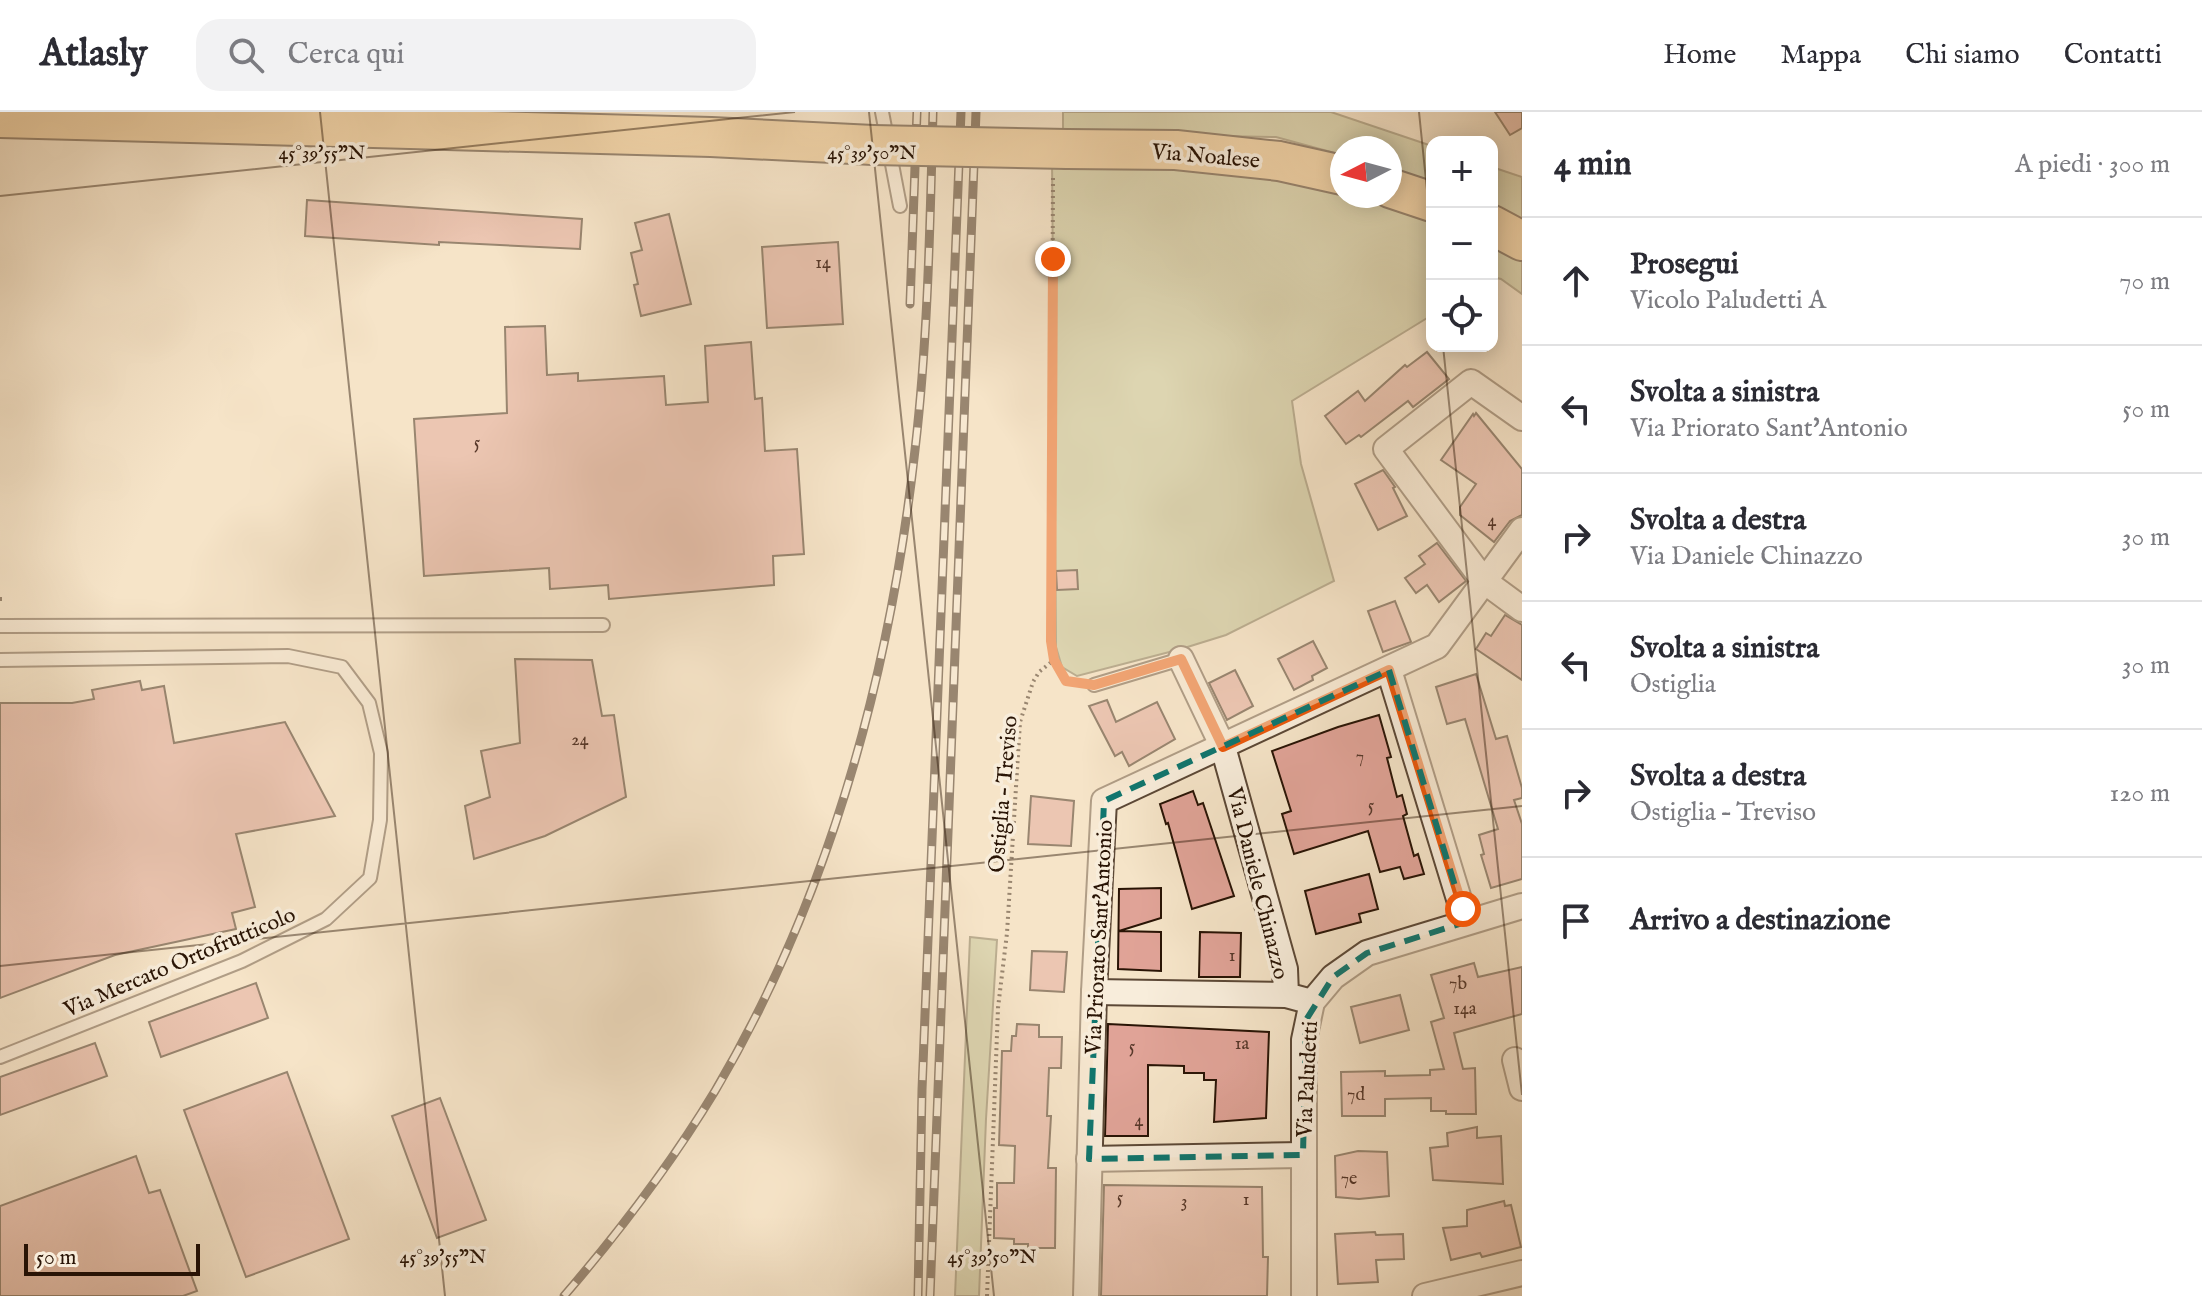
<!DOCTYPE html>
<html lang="it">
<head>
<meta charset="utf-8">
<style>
  body { margin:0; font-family:"IM FELL English",serif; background:#f2f2f3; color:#2b2b33 }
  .controls { position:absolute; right:24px; top:24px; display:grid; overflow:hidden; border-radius:16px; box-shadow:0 4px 20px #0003 }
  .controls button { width:72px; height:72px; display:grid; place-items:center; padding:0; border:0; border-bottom:2px solid #e1e1e2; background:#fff; color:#2b2b33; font:40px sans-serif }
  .compass { position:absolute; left:1330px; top:24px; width:72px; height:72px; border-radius:50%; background:#fff; box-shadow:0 4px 20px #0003; rotate:264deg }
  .scale { position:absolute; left:24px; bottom:20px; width:176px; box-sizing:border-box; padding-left:8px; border:4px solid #291405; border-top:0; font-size:22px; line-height:28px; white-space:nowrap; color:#291405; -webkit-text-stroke:6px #f8eddb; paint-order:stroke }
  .stop { position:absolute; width:24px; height:24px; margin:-18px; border:6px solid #ea580c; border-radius:50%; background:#fff }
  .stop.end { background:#ea580c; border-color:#fff; box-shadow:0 2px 8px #0008 }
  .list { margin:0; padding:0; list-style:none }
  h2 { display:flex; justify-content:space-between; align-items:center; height:104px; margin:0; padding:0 32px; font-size:34px }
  h2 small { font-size:26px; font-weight:400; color:#7c7c81 }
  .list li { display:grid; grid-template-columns:52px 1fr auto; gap:24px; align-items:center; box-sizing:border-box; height:128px; padding:0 32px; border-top:2px solid #e1e1e2 }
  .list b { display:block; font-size:30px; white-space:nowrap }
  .list p { margin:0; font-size:26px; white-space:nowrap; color:#7c7c81 }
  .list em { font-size:26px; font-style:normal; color:#7c7c81 }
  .icon { flex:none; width:44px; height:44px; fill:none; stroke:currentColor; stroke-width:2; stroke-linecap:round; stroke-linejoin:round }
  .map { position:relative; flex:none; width:1522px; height:1184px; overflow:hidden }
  header { display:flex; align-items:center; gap:48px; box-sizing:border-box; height:112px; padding:0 40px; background:#fff; border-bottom:2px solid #e1e1e2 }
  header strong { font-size:38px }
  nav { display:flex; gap:44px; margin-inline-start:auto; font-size:28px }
  .search { width:560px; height:72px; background:#f2f2f3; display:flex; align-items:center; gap:20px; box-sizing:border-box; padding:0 28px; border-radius:24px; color:#7c7c81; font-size:30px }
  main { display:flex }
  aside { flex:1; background:#fff }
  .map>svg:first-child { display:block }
  .green { fill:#bfc394; stroke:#746c4c; stroke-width:2 }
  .building { fill:#e0a397; stroke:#291405; stroke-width:2 }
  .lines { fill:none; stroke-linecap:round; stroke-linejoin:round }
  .service-casing { stroke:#5c4836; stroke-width:16 }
  .minor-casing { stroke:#5c4836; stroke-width:28 }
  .primary-casing { stroke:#291405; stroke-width:42 }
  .path { stroke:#291405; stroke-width:4; stroke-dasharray:2 4; stroke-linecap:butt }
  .service { stroke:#f8eddb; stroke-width:12 }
  .minor { stroke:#f8eddb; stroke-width:24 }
  .primary { stroke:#eac284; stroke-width:38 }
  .rail-casing { stroke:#291405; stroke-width:9 }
  .rail { stroke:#f8eddb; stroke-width:6; stroke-dasharray:18; stroke-linecap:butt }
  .primary-bridge-casing { stroke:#291405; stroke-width:42; stroke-linecap:butt }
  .primary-bridge { stroke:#eac284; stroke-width:38 }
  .route { stroke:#ea580c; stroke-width:10 }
  .marked { fill:none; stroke:#0f766e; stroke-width:6; stroke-dasharray:16 10; stroke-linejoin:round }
  .ticks { fill:none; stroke:#291405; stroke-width:2; stroke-opacity:0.45 }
  .labels { text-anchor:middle; stroke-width:7; stroke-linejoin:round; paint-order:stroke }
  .number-label { font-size:18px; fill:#57382a }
  .street-label { font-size:22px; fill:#291405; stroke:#f8eddb }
  .ticks-label { font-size:20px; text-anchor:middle; fill:#291405; stroke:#f8eddb; stroke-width:7; stroke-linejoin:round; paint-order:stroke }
</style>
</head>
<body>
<header>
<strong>Atlasly</strong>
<div class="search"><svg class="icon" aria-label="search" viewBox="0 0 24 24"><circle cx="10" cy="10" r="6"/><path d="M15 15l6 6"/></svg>Cerca qui</div>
<nav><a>Home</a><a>Mappa</a><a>Chi siamo</a><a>Contatti</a></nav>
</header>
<main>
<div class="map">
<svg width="1522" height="1184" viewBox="0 0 1522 1184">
  <rect width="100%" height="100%" fill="#f5e4c8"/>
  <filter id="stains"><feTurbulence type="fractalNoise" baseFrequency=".0025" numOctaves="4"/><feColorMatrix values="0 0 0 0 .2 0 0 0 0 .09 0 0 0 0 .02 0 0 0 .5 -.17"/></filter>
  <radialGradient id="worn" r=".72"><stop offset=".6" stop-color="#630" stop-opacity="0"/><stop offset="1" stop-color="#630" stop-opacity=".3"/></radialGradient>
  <!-- green -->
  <g class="green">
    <polygon points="1063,0 1331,0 1432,34 1432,69 1390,57 1390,36 1342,36 1342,43 1276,25 1063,21"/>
    <polygon points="1052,47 1180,50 1342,78 1342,84 1364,84 1432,102 1432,203 1292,289 1301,352 1334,469 1226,523 1181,537 1077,564 1062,555 1056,535"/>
    <polygon points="1492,55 1522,65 1522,110 1492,96"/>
    <polygon points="1492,131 1522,145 1522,182 1501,167 1492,165"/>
    <polygon points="970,825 997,828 986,1007 979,1184 955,1184"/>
  </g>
  <!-- building -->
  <g class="building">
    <polygon points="1495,0 1522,0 1522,16 1510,23"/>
    <polygon points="307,88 582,107 580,137 439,130 439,133 305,124"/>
    <polygon points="669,102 691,192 641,204 634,173 638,172 631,141 642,138 635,111"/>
    <polygon points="838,130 843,212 767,216 762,135"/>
    <polygon points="545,214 547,263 578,261 578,269 664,264 666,293 708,290 705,234 751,230 755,287 762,286 765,339 797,337 804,442 773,444 774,473 609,487 608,473 550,477 549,456 424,464 414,307 507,301 505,215"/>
    <polygon points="1427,240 1449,267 1413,295 1408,289 1361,325 1359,323 1346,332 1325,304 1358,279 1365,289 1405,253 1407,255"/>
    <polygon points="1476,301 1522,357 1522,403 1510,409 1494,430 1460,403 1460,395 1476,372 1441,348 1473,302 1474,304"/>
    <polygon points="1383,358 1395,375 1393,376 1407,404 1378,418 1355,372"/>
    <polygon points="1437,431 1466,469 1439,490 1427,473 1416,481 1405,466 1425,452 1419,444"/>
    <polygon points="1077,458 1078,477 1057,478 1056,459"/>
    <polygon points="1395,489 1411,530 1383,540 1368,499"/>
    <polygon points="1505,503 1522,513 1522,568 1476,537 1486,521 1491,524"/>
    <polygon points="1313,529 1327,556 1312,564 1313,568 1294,578 1278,547"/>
    <polygon points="515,547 592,548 602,604 614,603 626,685 545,724 474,747 465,694 490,685 481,639 520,631"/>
    <polygon points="1235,558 1253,594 1227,608 1209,571"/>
    <polygon points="1476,562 1496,627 1507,624 1522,676 1522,686 1514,688 1522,712 1522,767 1491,776 1481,743 1484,742 1479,723 1498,717 1465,607 1447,612 1436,575"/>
    <polygon points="140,569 142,578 164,574 174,631 285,610 335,704 236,722 255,795 232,801 236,817 115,843 0,886 0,591 72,591 94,587 92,578"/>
    <polygon points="1107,588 1116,610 1157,590 1175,627 1129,654 1122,640 1115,644 1089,594"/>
    <polygon points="1379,603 1391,645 1387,646 1397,685 1402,683 1407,702 1403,704 1414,744 1418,742 1424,762 1404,767 1400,755 1380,760 1368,719 1294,742 1282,702 1291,699 1272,639 1338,615"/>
    <polygon points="1193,679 1198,693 1203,691 1234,784 1192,797 1168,711 1166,712 1160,692"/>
    <polygon points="1031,684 1074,689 1071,734 1028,732"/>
    <polygon points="1369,762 1378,797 1359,802 1361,810 1316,822 1305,779"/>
    <polygon points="1161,776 1161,806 1119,819 1161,820 1161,859 1118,857 1119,777"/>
    <polygon points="1200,820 1241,821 1240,865 1199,865"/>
    <polygon points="1032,839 1067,840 1064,880 1030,878"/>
    <polygon points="1474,851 1478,865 1522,855 1522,902 1454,921 1463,957 1475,956 1476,1002 1446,1002 1446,999 1431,999 1431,986 1385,987 1385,1004 1342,1004 1341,960 1385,959 1385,964 1430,963 1430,958 1444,957 1431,910 1444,906 1431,863"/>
    <polygon points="256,871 268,906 161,945 149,910"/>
    <polygon points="1400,883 1409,918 1360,931 1351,895"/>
    <polygon points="1017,912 1039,913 1039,925 1062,925 1061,956 1049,956 1047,1004 1051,1004 1048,1056 1056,1056 1055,1136 1028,1136 1028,1132 1014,1132 1014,1127 994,1126 994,1096 997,1096 997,1071 1014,1071 1015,1034 999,1033 1002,939 1011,939 1012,924 1016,924"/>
    <polygon points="1108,912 1269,920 1266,1006 1214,1010 1216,968 1204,968 1204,961 1184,961 1184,954 1148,953 1148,1024 1105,1024"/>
    <polygon points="95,931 107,964 0,1003 0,965"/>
    <polygon points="287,960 349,1127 246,1165 184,998"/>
    <polygon points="440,986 486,1108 437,1126 392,1004"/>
    <polygon points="1477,1015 1477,1026 1501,1024 1503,1072 1433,1068 1430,1036 1448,1034 1447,1021"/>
    <polygon points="1358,1039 1387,1040 1389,1084 1359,1087 1336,1085 1335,1044"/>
    <polygon points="136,1044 149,1081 160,1078 197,1179 183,1184 0,1184 0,1094"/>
    <polygon points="1104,1073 1262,1075 1263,1145 1268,1145 1267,1184 1101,1184"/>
    <polygon points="1504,1089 1505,1094 1511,1093 1521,1135 1482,1145 1480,1141 1451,1148 1443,1116 1467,1114 1467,1098"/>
    <polygon points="1375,1120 1376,1123 1403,1122 1404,1147 1376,1148 1378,1170 1338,1172 1335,1122"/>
  </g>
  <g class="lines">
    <defs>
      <g id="service">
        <polyline points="882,0 900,94"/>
        <polyline points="0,514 603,513"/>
        <polyline points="0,548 288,544 342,555 369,591 381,641 380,708 370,766 326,807 242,849 0,945"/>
        <polyline points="1094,573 1181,547"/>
      </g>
      <g id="minor">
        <polyline points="1522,306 1471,270 1386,337 1484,469 1522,497"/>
        <polyline points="1181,547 1223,635 1285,857 1286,883 1312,890"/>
        <polyline points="1389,558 1466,810"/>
        <polyline points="1094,880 1286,883"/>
        <polyline points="1515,948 1522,976"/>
        <polyline points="1089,1047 1303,1043"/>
        <polyline points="1086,1184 1094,880 1104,689 1437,534 1522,418"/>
        <polyline points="1304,1184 1304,928 1312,890 1333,865 1367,841 1522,794"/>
        <polyline points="1425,1184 1522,1161"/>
      </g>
      <g id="primary">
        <polyline points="0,6 711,25 873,33"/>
        <polyline points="1067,37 1176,38 1279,49 1342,63"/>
        <polyline points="1390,76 1432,90"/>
        <polyline points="1492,113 1522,129"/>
      </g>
    </defs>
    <!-- service casing -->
    <use href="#service" class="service-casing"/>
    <!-- minor casing -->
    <use href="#minor" class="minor-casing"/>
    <!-- primary casing -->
    <use href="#primary" class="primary-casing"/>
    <!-- path -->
    <g class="path">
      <polyline points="1053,66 1051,529 1054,548 1066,569 1079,571"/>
      <polyline points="0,487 3,487"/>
      <polyline points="987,1184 998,896 1007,821 1020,610 1033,570 1039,560 1054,548"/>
    </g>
    <!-- service -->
    <use href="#service" class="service"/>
    <!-- minor -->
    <use href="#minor" class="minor"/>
    <!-- primary -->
    <use href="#primary" class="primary"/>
    <defs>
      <g id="rail">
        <polyline points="910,192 917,0"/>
        <path d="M564 1184C619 1120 671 1052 715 979 830 784 890 562 915 338 928 226 930 113 933 0"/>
        <polyline points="918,1184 922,978 961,0"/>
        <polyline points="930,1184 976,0"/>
      </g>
    </defs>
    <!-- rail casing -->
    <use href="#rail" class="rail-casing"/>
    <!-- rail -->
    <use href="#rail" class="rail"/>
    <defs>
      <polyline id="primary-bridge" points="873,33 1067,37"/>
    </defs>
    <!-- primary-bridge casing -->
    <use href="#primary-bridge" class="primary-bridge-casing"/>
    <!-- primary-bridge -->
    <use href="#primary-bridge" class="primary-bridge"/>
  </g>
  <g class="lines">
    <!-- route -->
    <polyline class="route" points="1053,147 1051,529 1054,548 1066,569 1094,573 1181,547 1223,635 1389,558 1463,797"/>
  </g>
  <!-- marked area -->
  <path d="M0 0H1522V1184H0ZM1389 558 1466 810 1367 841 1333 865 1306 908 1303 1043 1089 1047 1104 689Z" fill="#f5e4c8" fill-opacity=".55" fill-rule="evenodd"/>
  <path class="marked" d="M1389 558 1466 810 1367 841 1333 865 1306 908 1303 1043 1089 1047 1104 689Z"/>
  <!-- ticks -->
  <path class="ticks" d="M320 0 445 1184M869 0 994 1184M1419 0 1432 127M0 84 795 0M1443 234 1522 983M0 854 1522 694"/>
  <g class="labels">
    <!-- number labels -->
    <g class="number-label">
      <text x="823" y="156">14</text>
      <text x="477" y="336">5</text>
      <text x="1492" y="414">4</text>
      <text x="580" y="633">24</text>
      <text x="1360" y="650">7</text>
      <text x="1371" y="699">5</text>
      <text x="1232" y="849">1</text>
      <text x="1458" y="877">7b</text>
      <text x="1465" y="902">14a</text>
      <text x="1242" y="937">1a</text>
      <text x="1132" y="940">5</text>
      <text x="1356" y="988">7d</text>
      <text x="1139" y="1014">4</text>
      <text x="1349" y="1072">7e</text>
      <text x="1120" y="1091">5</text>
      <text x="1246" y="1093">1</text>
      <text x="1184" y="1095">3</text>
    </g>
    <!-- street labels -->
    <g class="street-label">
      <text transform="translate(1206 43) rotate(5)" y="8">Via Noalese</text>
      <text transform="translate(1002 682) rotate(-85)" y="8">Ostiglia – Treviso</text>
      <text transform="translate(1259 771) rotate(76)" y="8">Via Daniele Chinazzo</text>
      <text transform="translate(1098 825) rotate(-87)" y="8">Via Priorato Sant'Antonio</text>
      <text transform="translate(179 849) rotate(-23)" y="8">Via Mercato Ortofrutticolo</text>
      <text transform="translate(1306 967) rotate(-87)" y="8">Via Paludetti</text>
    </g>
  </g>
  <g class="ticks-label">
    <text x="322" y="47">45°39'55"N</text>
    <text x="872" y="47">45°39'50"N</text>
    <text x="443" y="1151">45°39'55"N</text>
    <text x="992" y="1151">45°39'50"N</text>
  </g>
  <rect width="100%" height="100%" filter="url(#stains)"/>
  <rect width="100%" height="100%" fill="url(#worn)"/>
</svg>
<div class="controls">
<button>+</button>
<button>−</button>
<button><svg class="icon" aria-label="locate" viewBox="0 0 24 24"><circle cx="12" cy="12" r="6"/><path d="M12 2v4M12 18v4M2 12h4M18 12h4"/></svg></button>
</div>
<svg class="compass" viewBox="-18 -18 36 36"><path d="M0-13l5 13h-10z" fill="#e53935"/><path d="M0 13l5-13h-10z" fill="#7c7c81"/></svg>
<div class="scale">50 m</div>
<div class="stop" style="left:1463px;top:797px"></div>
<div class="stop end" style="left:1053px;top:147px"></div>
</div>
<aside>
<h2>4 min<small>A piedi · 300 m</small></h2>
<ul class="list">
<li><svg class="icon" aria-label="ahead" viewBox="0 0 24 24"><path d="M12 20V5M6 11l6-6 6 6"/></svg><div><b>Prosegui</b><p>Vicolo Paludetti A</p></div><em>70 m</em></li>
<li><svg class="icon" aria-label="left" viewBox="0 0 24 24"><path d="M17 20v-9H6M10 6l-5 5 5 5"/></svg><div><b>Svolta a sinistra</b><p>Via Priorato Sant'Antonio</p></div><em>50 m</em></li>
<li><svg class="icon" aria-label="right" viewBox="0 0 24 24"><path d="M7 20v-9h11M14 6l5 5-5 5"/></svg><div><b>Svolta a destra</b><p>Via Daniele Chinazzo</p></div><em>30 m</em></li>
<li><svg class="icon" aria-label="left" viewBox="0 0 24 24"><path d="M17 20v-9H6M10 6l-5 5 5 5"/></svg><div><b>Svolta a sinistra</b><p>Ostiglia</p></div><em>30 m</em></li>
<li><svg class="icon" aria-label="right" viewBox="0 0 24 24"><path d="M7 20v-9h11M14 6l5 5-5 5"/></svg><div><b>Svolta a destra</b><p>Ostiglia – Treviso</p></div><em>120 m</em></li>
<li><svg class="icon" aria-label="arrive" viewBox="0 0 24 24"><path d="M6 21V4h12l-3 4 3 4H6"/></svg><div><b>Arrivo a destinazione</b></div></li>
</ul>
</aside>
</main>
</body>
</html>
